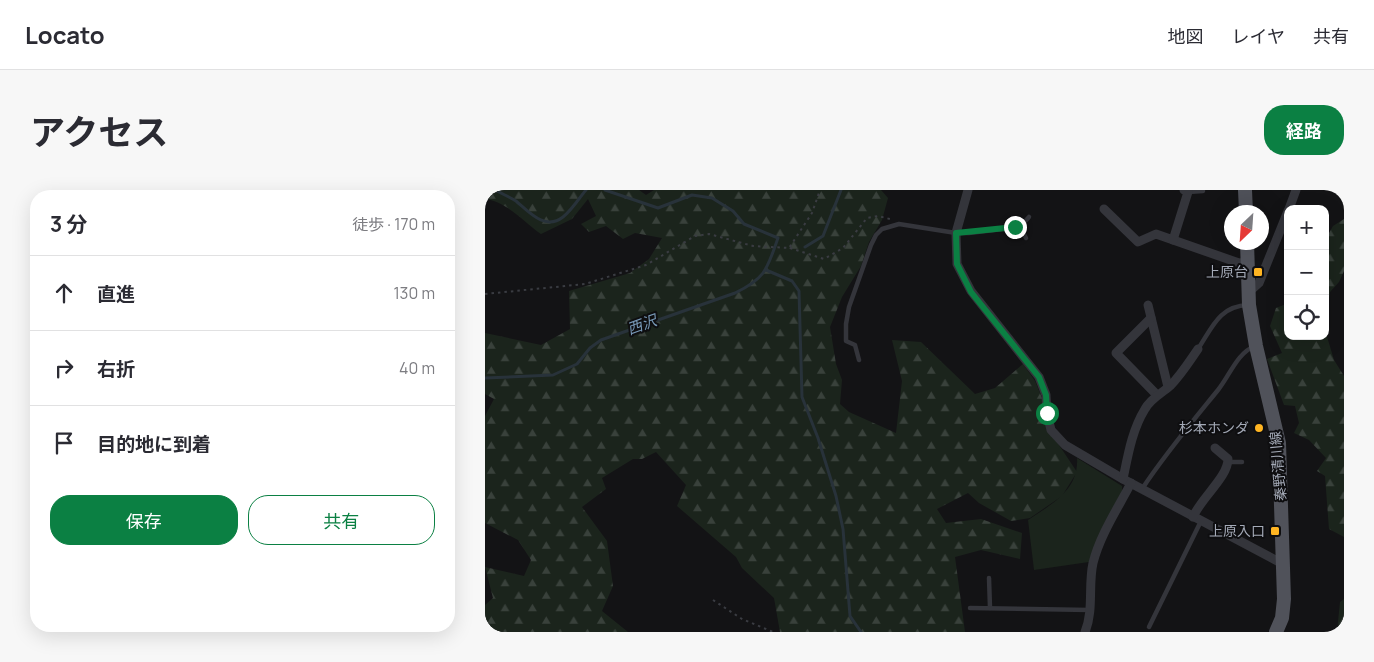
<!DOCTYPE html>
<html lang="ja">
<head>
<meta charset="utf-8">
<style>
  body { margin:0; font-family:Manrope,"Noto Sans JP",sans-serif; background:#f7f7f7; color:#2b2b33 }
  .controls { position:absolute; right:15px; top:15px; display:grid; overflow:hidden; border-radius:10px; box-shadow:0 5px 20px #0002 }
  .controls button { width:45px; height:45px; display:grid; place-items:center; padding:0; border:0; border-bottom:1px solid #e1e1e2; background:#fff; color:#2b2b33; font:25px sans-serif }
  .compass { position:absolute; left:739px; top:15px; width:45px; height:45px; border-radius:50%; background:#fff; box-shadow:0 5px 20px #0002; rotate:205deg }
  .stop { position:absolute; width:15px; height:15px; margin:-11px; border:4px solid #0b8043; border-radius:50%; background:#fff }
  .stop.end { background:#0b8043; border-color:#fff; box-shadow:0 1px 5px #0008 }
  .list { margin:0; padding:0; list-style:none }
  h2 { display:flex; justify-content:space-between; align-items:center; height:65px; margin:0; padding:0 20px; font-size:21px }
  h2 small { font-size:16px; font-weight:400; color:#7c7c81 }
  .list li { display:grid; grid-template-columns:32px 1fr auto; gap:15px; align-items:center; box-sizing:border-box; height:75px; padding:0 20px; border-top:1px solid #e1e1e2 }
  .list b { display:block; font-size:19px; white-space:nowrap }
  .list em { font-size:16px; font-style:normal; color:#7c7c81 }
  .actions { display:flex; gap:10px; padding:15px 20px }
  .actions a { flex:1; padding:11px 0; border:1px solid #0b8043; border-radius:20px; text-align:center; font-size:18px; color:#0b8043 }
  .actions .main { background:#0b8043; color:#fff }
  .icon { flex:none; width:28px; height:28px; fill:none; stroke:currentColor; stroke-width:2; stroke-linecap:round; stroke-linejoin:round }
  .map { position:relative; flex:none; width:859px; height:442px; overflow:hidden; border-radius:20px }
  header { display:flex; align-items:center; gap:30px; box-sizing:border-box; height:70px; padding:0 25px; background:#fff; border-bottom:1px solid #e1e1e2 }
  header strong { font-size:24px }
  nav { display:flex; gap:28px; margin-inline-start:auto; font-size:18px }
  .intro { display:flex; align-items:center; justify-content:space-between; box-sizing:border-box; height:120px; padding:0 30px }
  h1 { margin:0; font-size:35px }
  .button { padding:12px 22px; border-radius:20px; background:#0b8043; color:#fff; font-size:18px; font-weight:700 }
  main { display:flex; gap:30px; padding:0 30px }
  aside { flex:1; background:#fff; border-radius:20px; box-shadow:0 5px 20px #0002 }
  .map>svg:first-child { display:block }
  .green { fill:#1b241c }
  .forest { fill:url(#forest-firs) }
  .lines { fill:none; stroke-linecap:round; stroke-linejoin:round }
  .stream { stroke:#28323a; stroke-width:3 }
  .path { stroke:#3a3c42; stroke-width:2; stroke-dasharray:2.5 4; stroke-linecap:butt }
  .lane { stroke:#34353b; stroke-width:4.5 }
  .street { stroke:#34353b; stroke-width:9 }
  .primary { stroke:#50525a; stroke-width:14 }
  .route { stroke:#0b8043; stroke-width:6 }
  .poi-dot { fill:#ffb522; stroke:#0e0e10; stroke-width:2 }
  .labels { text-anchor:middle; stroke-width:4; stroke-linejoin:round; paint-order:stroke }
  .poi-label { font-size:14px; fill:#a4aab7; stroke:#0e0e10; text-anchor:end }
  .street-label { font-size:14px; fill:#a4aab7; stroke:#0e0e10 }
  .water-label { font-size:15px; font-style:italic; fill:#7798b6; stroke:#0e0e10 }
</style>
</head>
<body>
<header>
<strong>Locato</strong>
<nav><a>地図</a><a>レイヤ</a><a>共有</a></nav>
</header>
<div class="intro"><h1>アクセス</h1><a class="button">経路</a></div>
<main>
<aside>
<h2>3 分<small>徒歩 · 170 m</small></h2>
<ul class="list">
<li><svg class="icon" aria-label="ahead" viewBox="0 0 24 24"><path d="M12 20V5M6 11l6-6 6 6"/></svg><div><b>直進</b></div><em>130 m</em></li>
<li><svg class="icon" aria-label="right" viewBox="0 0 24 24"><path d="M7 20v-9h11M14 6l5 5-5 5"/></svg><div><b>右折</b></div><em>40 m</em></li>
<li><svg class="icon" aria-label="arrive" viewBox="0 0 24 24"><path d="M6 21V4h12l-3 4 3 4H6"/></svg><div><b>目的地に到着</b></div></li>
</ul>
<div class="actions"><a class="main">保存</a><a>共有</a></div>
</aside>
<div class="map">
<svg width="859" height="442" viewBox="0 0 859 442">
  <defs>
    <pattern id="forest-firs" width="22" height="20" patternUnits="userSpaceOnUse" patternTransform="scale(1.25)"><rect width="22" height="20" fill="#1b241c"/><path d="M5 1l3.5 6h-7zM16 11l3.5 6h-7z" fill="#39413b"/></pattern>
  </defs>
  <rect width="100%" height="100%" fill="#131315"/>
  <!-- green -->
  <path class="green" d="M592 268 637 296V302L604 372 549 380 543 330C567 314 594 300 592 268Z"/>
  <!-- forest -->
  <g class="forest">
    <path d="M0 0H154L161 5 169 0H396L403 8 397 30 384 52 376 76 357 107 345 137 351 174 357 190 355 214 364 222 411 243 417 191 407 150 436 152 490 204 510 198 538 174 550 191 557 208 572 252 592 282 577 306 545 328 526 331 494 313 483 303 452 319 461 333 496 329 537 343 535 369 496 360 470 367 480 442H295L289 408 257 378 251 367 192 316 201 295 171 262 157 269H148L117 288 121 299 97 317 122 351 128 396 117 421 143 442H0V415L8 408 0 377 39 386 46 370 33 350 0 333V226L9 209 0 204V143L56 155 85 139 84 101 145 83 164 69 177 48 150 43 138 49 121 36 104 42 96 34 111 26 103 9 87 29 56 44C39 32 21 11 0 9Z"/>
    <polygon points="859,29 859,81 854,92 845,102 840,131 840,50 848,36"/>
    <polygon points="803,109 803,146 840,146 840,140 849,170 859,186 859,347 844,339 840,286 832,281 841,268 824,250 809,243 814,233 810,216 799,215 782,169 797,163 785,136 791,118 801,114"/>
    <polygon points="859,409 859,435 856,437 856,442 852,442 855,412"/>
  </g>
  <g class="lines">
    <!-- stream -->
    <g class="stream">
      <path d="M10 0C17 4 25 7 31 11 44 22 60 41 78 27 87 20 94 8 101 0"/>
      <polyline points="320,57 338,46 356,0"/>
      <polyline points="281,80 307,91 314,101 317,207 333,248 351,306 358,339 365,426 376,442"/>
      <path d="M0 188 68 185 92 174 105 158 116 150 250 103C281 88 282 79 293 48L259 34 248 21 227 8 207 5 173 18 120 0"/>
    </g>
    <!-- path -->
    <g class="path">
      <polyline points="305,58 339,69 358,58 382,28 393,26 405,29"/>
      <polyline points="0,104 100,94 161,75 210,46 224,44 268,56 304,58 327,23 335,0"/>
      <polyline points="228,410 257,429 288,442"/>
    </g>
    <!-- lane -->
    <g class="lane">
      <polyline points="703,2 718,1"/>
      <polyline points="541,48 535,37 544,27"/>
      <path d="M713 159C727 138 734 116 763 115"/>
      <polyline points="374,170 370,155 361,151 361,134 364,117 386,55 391,45 397,39 414,34 471,43 484,43 535,37"/>
      <polyline points="743,272 757,272"/>
      <path d="M657 299C680 264 707 232 733 200 745 185 752 163 770 156"/>
      <polyline points="504,388 505,418"/>
      <polyline points="485,418 605,420"/>
      <polyline points="664,437 716,331"/>
    </g>
    <!-- street -->
    <g class="street">
      <polyline points="483,0 471,43 472,74 486,101 554,187 561,205 562,223 566,240 580,255 638,289 798,374"/>
      <polyline points="619,19 653,52 671,44 754,73 763,72"/>
      <polyline points="804,19 811,0"/>
      <polyline points="688,50 703,2 699,0"/>
      <polyline points="764,102 774,93 803,21"/>
      <polyline points="663,115 683,197"/>
      <polyline points="666,128 631,163 671,204"/>
      <path d="M638 289C643 265 647 240 660 219 666 208 676 204 685 196 696 185 704 172 713 159"/>
      <path d="M708 327C716 308 743 287 743 269L730 258"/>
      <path d="M600 442C609 420 603 395 608 373 615 345 633 318 646 293"/>
    </g>
    <!-- primary -->
    <g class="primary">
      <polyline points="760,0 761,22"/>
      <polyline points="762,52 764,115 771,156 794,253 799,409 797,428 791,442"/>
    </g>
  </g>
  <g class="lines">
    <!-- route -->
    <polyline class="route" points="530,37 471,43 472,74 486,102 554,187 561,205 562,223"/>
  </g>
  <!-- markers -->
  <g class="poi-dot">
    <rect x="768" y="77" width="10" height="10" rx="2.5"/>
    <circle cx="774" cy="238" r="5"/>
    <rect x="785" y="336" width="10" height="10" rx="2.5"/>
  </g>
  <g class="labels">
    <!-- poi labels -->
    <g class="poi-label">
      <text x="763" y="87">上原台</text>
      <text x="764" y="243">杉本ホンダ</text>
      <text x="780" y="346">上原入口</text>
    </g>
    <!-- street labels -->
    <g class="street-label">
      <text transform="translate(793 276) rotate(-95)" y="5">秦野清川線</text>
    </g>
    <!-- water labels -->
    <g class="water-label">
      <text transform="translate(157 135) rotate(-20)" y="5">西沢</text>
    </g>
  </g>
</svg>
<div class="controls">
<button>+</button>
<button>−</button>
<button><svg class="icon" aria-label="locate" viewBox="0 0 24 24"><circle cx="12" cy="12" r="6"/><path d="M12 2v4M12 18v4M2 12h4M18 12h4"/></svg></button>
</div>
<svg class="compass" viewBox="-18 -18 36 36"><path d="M0-13l5 13h-10z" fill="#e53935"/><path d="M0 13l5-13h-10z" fill="#7c7c81"/></svg>
<div class="stop" style="left:562px;top:223px"></div>
<div class="stop end" style="left:530px;top:37px"></div>
</div>
</main>
</body>
</html>
